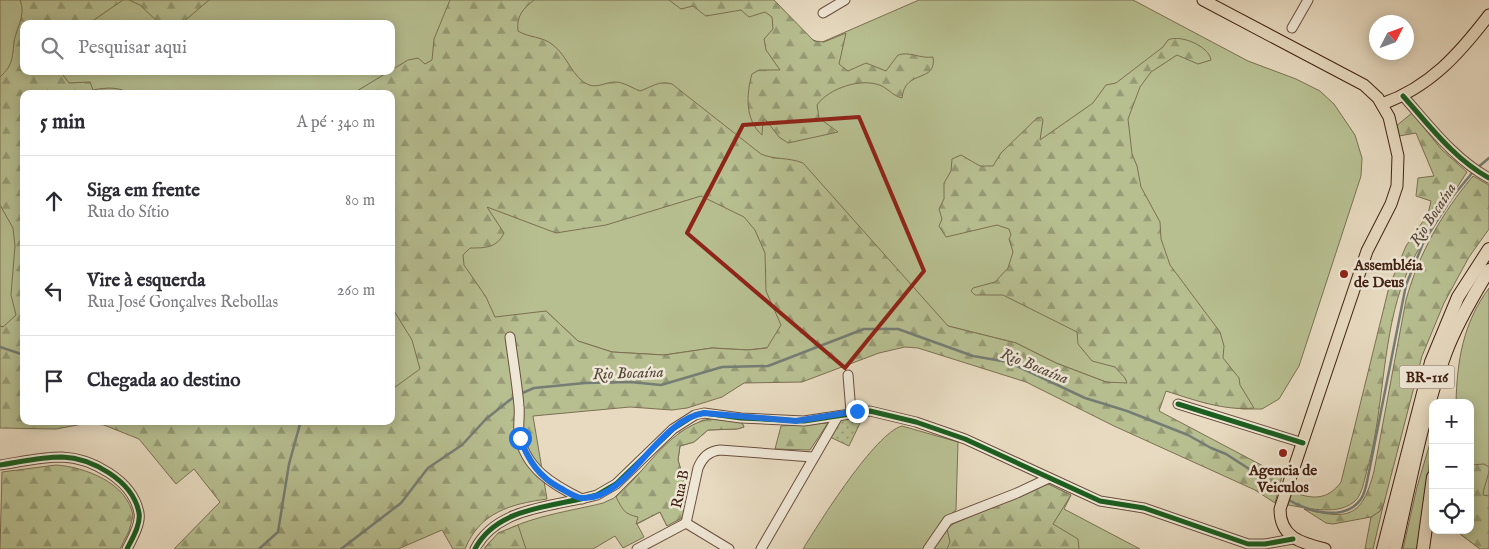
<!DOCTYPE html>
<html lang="pt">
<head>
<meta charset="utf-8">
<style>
  body { margin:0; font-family:"IM FELL English",serif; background:#f7f7f7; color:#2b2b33 }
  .controls { position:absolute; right:15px; bottom:15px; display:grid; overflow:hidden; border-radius:10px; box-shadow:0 2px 12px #0003 }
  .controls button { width:45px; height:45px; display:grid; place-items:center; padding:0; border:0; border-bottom:1px solid #e1e1e2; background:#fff; color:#2b2b33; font:25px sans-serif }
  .compass { position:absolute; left:1369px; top:15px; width:45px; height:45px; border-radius:50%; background:#fff; box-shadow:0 2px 12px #0003; rotate:48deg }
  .stop { position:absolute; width:15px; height:15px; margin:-11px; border:4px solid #1a73e8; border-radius:50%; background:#fff }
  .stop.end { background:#1a73e8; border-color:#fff; box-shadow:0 1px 5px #0008 }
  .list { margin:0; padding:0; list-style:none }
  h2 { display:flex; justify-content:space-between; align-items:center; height:65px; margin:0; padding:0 20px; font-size:21px }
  h2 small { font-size:16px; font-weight:400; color:#7c7c81 }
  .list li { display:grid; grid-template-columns:32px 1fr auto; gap:15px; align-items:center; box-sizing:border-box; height:90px; padding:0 20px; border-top:1px solid #e1e1e2 }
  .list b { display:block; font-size:19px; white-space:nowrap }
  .list p { margin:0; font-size:16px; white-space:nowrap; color:#7c7c81 }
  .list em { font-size:16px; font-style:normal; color:#7c7c81 }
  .icon { flex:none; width:28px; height:28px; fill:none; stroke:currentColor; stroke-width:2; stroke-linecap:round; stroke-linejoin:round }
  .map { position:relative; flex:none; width:1489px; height:549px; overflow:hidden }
  .search { position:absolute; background:#fff; box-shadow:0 2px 12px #0003; left:20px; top:20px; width:375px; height:55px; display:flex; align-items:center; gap:12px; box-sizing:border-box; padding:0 18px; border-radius:10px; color:#7c7c81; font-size:19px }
  .panel { position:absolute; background:#fff; box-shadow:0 2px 12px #0003; left:20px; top:90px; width:375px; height:335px; border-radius:10px }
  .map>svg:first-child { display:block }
  .grass { fill:#b7bf91; stroke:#7c7052; fill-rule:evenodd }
  .forest { fill:url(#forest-firs); stroke:#7c7052; fill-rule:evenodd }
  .park { fill:url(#park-dots); stroke:#7c7052 }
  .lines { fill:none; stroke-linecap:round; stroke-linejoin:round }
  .stream { stroke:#757d74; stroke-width:2.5 }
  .minor-casing { stroke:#6b4f3e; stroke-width:11 }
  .major-casing { stroke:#422112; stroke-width:13 }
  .highway-casing { stroke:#422112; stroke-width:14 }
  .minor { stroke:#efe7d6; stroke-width:9 }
  .major { stroke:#e7dac0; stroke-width:11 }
  .highway { stroke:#e7dac0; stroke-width:12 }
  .cycleway-casing { stroke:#efe7d6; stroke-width:8 }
  .cycleway { stroke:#1b5e20; stroke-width:5 }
  .route { stroke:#1a73e8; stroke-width:6 }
  .marked { fill:none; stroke:#8f2418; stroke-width:4; stroke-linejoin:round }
  .poi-dot { fill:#8f2418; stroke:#efe7d6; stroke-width:2 }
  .labels { text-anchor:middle; stroke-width:5; stroke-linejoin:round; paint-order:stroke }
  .shield { fill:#efe7d6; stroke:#765c4d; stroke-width:1 }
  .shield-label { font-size:14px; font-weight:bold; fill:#422112 }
  .poi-label { font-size:15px; font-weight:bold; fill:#422112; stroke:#efe7d6; text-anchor:start }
  .street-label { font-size:15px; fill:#422112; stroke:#efe7d6 }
  .water-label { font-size:16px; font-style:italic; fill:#57473b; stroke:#efe7d6 }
</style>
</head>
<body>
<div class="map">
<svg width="1489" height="549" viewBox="0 0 1489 549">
  <defs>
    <pattern id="forest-firs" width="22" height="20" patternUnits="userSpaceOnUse" patternTransform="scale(1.25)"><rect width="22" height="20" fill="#b7bf91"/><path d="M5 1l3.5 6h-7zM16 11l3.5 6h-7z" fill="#969b75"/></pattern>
    <pattern id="park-dots" width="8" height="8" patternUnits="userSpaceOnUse" patternTransform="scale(1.25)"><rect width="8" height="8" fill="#b7bf91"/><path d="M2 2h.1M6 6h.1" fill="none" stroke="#969b75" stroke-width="1.8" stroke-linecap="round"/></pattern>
  </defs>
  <rect width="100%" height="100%" fill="#e7dac0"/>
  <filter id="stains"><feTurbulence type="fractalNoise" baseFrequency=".004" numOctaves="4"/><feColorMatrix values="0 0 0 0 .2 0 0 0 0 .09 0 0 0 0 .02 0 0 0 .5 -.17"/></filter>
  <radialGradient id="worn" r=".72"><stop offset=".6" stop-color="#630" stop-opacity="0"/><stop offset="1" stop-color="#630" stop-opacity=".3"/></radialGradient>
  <!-- grass -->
  <g class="grass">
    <path d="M0 0H774L809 38 820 43 919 0H1133L1248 61 1296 79 1320 91 1334 104 1355 135 1362 158 1361 176 1299 366 1279 399 1262 409H1243L1206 403 1158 388 1106 382 1056 363 1016 343 948 326 748 350 712 348 664 355 612 352 578 341 546 311 393 390 391 94H24V332L0 326ZM24 24H391V71H24Z"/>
    <path d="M1489 288V549H1480L1455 530H1470V403H1456C1457 361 1463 323 1489 288Z"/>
    <path d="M703 420 742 423 744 427 737 429 708 430 694 442 680 446 678 460 686 488 667 526 660 512 637 524 644 537 623 548 615 536 593 549H484C503 519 569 512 603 503L614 498 679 433Z"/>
    <path d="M902 426 958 442 956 510 941 522 925 549H803C819 523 875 433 902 426Z"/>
    <polygon points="1433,433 1419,549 1403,549 1417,487"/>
    <polygon points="1048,484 1071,495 1064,509 1140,549 934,549 944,532 953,524"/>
    <polygon points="1385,498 1373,549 1365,549 1371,517 1380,511"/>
  </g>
  <!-- forest -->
  <g class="forest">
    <path d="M20 0H123L88 24H24V71H60L69 83 90 82 93 90C109 87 118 87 132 94H24V421H391V390L420 369 412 340 391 306V94H352L408 60 418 58 425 64 432 60 434 39 450 0H534C523 9 516 16 518 31 529 38 542 36 553 45 567 55 573 79 589 85 598 88 606 82 615 82 624 82 632 88 640 91 652 87 659 80 672 84L761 154C774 160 788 157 803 163L948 326 1016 343 1056 363 1106 382 1127 383 1125 378 1115 367 1092 361 1078 344 1077 332 1003 295H975L971 291 973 288 995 282 1008 268 1013 252 1009 239 1011 235 1009 229 997 225 946 237 939 226 942 219 939 209 944 199V183L951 171 952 159 961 155 980 166H993L1001 153 1037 118 1041 117 1043 120 1040 140 1093 103 1106 85 1116 83 1163 47 1168 40C1180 34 1209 46 1211 60L1198 64 1177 55 1151 72 1140 87 1128 119 1132 154 1137 166 1141 187 1160 222 1161 239 1170 265 1220 332 1224 346 1223 358 1239 378 1240 385 1254 408C1224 411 1194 400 1166 391L1159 411 1282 476 1275 503 1255 490 1114 426 1026 382 918 348 905 347 879 353 802 382 744 383 722 397 687 408 672 410 630 407 533 416 547 499C511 504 480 512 465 549H453L442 530 398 549H174L220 502 194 469 176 484 139 439 104 425 88 423 56 429 0 428V326L3 327 16 315 11 295 15 246 13 228 0 205V77C3 74 6 71 8 68 13 60 13 51 14 42 17 26 26 16 20 0ZM701 196 744 217 755 230 765 253 766 291 781 325 767 348 748 350 712 348 664 355 612 352 578 341 546 311 495 317 486 297 464 265 463 255 470 248C485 248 497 248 504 233L487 207 556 233 606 225Z"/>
    <polygon points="129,0 209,0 182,23 160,24 140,5"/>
    <path d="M669 0H774L814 41 824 42 846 33 839 64 848 71 866 63 886 71 898 55C910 51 920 59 933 57 937 84 905 68 902 98 894 96 889 90 882 86 862 77 829 88 817 105L819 118 838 132 788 143 779 137 766 120H763L762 135C745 120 746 95 752 74L759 70H780L766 50 764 39 773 29 772 17 765 12 749 17 741 10 706 16 693 6 681 9Z"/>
    <path d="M1412 113 1442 150 1467 172C1443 210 1416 245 1401 288 1381 348 1384 413 1366 474 1364 482 1362 492 1357 499 1341 517 1308 508 1288 505L1292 492C1312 499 1327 501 1341 482L1389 287 1406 246 1428 214 1431 201 1416 196 1418 178 1434 176 1416 133 1399 136 1395 127Z"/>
    <path d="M1473 176 1489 185V229L1469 257 1444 303 1422 356 1384 503 1380 511 1371 517 1333 524 1326 523 1304 509C1348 520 1362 518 1374 471L1406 300C1419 253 1442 213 1473 176Z"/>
    <path d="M715 418 741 421 744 427 737 429 708 430 694 442 680 446 678 460 686 488 684 517 667 526 660 512 636 524 638 517C624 514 623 510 616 497 648 469 671 424 715 418Z"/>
    <polygon points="828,423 810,450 775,449 781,426"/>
    <path d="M1484 464 1489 467C1489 478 1484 484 1483 495L1489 496V549H1480L1455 530H1470V465Z"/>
    <path d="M56 465C85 467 128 483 133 516L129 531 120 549H0L2 472Z"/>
    <polygon points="1048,484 1071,495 1053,524 1078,539 1079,549 947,549 950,542 947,529 953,524"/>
    <polygon points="518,525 526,549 484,549 498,533"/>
  </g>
  <!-- park -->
  <polygon class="park" points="856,416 862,419 849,446 830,437 840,420"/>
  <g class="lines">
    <!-- stream -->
    <g class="stream">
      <polyline points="1477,168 1489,158"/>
      <polyline points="0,347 24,355"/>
      <polyline points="520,394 534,388 585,383 630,382 661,385 722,367 768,366 864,329 898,329 973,356 1008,362 1085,398 1127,411 1188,435 1211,448 1226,454 1260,476 1280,495"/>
      <path d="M1287 499C1307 511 1344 523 1361 499 1366 492 1367 480 1369 472L1406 285 1424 241 1453 196 1473 172"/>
      <polyline points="259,549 278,532 289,464 300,424 299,421"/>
      <polyline points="341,549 401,503 428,468 462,445 486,419 515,396"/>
    </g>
    <defs>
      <g id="minor">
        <polyline points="823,13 845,0"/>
        <polyline points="1292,28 1308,0"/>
        <path d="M1403 96C1429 125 1454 159 1489 178"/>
        <path d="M510 337C513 360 517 383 519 406 520 415 518 424 519 433 524 468 553 485 582 499"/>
        <polyline points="848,375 851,412"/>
        <polyline points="1178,404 1303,443"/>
        <path d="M0 465C20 462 41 457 62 457 91 458 133 480 139 513 141 524 132 539 127 549"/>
        <polyline points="686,523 729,549"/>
        <path d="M475 549C497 506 555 507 597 495L616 484 673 429 695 415 704 413 741 418 804 421 870 411 916 422 965 439 1100 501 1144 508 1248 544H1265L1293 539"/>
        <path d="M637 549 686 523 698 468C702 458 709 451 720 450L812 457"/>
        <polyline points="761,549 838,416"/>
        <polyline points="928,549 948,520 1017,493 1049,478"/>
      </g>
      <g id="major">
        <path d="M1203 0 1364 85 1378 98 1389 117 1398 156 1397 186 1391 204 1367 251 1280 509C1280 538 1302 543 1325 549"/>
        <path d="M1382 104C1430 87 1459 54 1489 15"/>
      </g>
      <g id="highway">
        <polyline points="1383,549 1431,362 1458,297 1489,249"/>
        <path d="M1395 549C1410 484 1422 415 1446 352 1457 323 1473 296 1489 270"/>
        <polyline points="1423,549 1433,477"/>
      </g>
    </defs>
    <!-- minor casing -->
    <use href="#minor" class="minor-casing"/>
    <!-- major casing -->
    <use href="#major" class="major-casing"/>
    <!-- highway casing -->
    <use href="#highway" class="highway-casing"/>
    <!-- minor -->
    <use href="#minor" class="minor"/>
    <!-- major -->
    <use href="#major" class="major"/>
    <!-- highway -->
    <use href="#highway" class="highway"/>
    <defs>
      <g id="cycleway">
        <path d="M1403 96C1429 125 1454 159 1489 178"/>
        <polyline points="1178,404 1303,443"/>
        <path d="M0 465C20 462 41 457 62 457 91 458 133 480 139 513 141 524 132 539 127 549"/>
        <path d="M475 549C497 506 555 507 597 495L616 484 673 429 695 415 704 413 741 418 804 421 870 411 916 422 965 439 1100 501 1144 508 1248 544H1265L1293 539"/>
      </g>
    </defs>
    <!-- cycleway casing -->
    <use href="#cycleway" class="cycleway-casing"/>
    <!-- cycleway -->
    <use href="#cycleway" class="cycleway"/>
  </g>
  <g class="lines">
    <!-- route -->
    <path class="route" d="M520 438C528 460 539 477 560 488 566 491 577 499 584 498 630 498 657 420 704 413L796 421 857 411"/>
  </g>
  <!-- marked area -->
  <path class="marked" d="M859 117 924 271 845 368 687 233 743 125Z"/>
  <!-- markers -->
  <g class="poi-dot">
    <circle cx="1344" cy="274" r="5"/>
    <circle cx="1283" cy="453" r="5"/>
  </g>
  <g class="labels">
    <!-- shield labels -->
    <rect class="shield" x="1399.5" y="365.5" width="55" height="23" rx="4"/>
    <g class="shield-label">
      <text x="1427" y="382">BR-116</text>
    </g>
    <!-- poi labels -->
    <g class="poi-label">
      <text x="1354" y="270">Assembléia<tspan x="1354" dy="17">de Deus</tspan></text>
      <text x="1283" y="475" text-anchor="middle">Agencia de<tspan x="1283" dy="17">Veiculos</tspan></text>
    </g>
    <!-- street labels -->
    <g class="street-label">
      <text transform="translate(680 489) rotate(-78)" y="5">Rua B</text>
    </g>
    <!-- water labels -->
    <g class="water-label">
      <text transform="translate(1432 214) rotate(-57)" y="6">Rio Bocaína</text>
      <text transform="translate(1035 365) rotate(22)" y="6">Rio Bocaína</text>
      <text transform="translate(628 372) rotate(-2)" y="6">Rio Bocaína</text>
    </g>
  </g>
  <rect width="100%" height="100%" filter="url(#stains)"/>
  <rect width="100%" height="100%" fill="url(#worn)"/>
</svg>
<div class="controls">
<button>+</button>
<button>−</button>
<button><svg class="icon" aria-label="locate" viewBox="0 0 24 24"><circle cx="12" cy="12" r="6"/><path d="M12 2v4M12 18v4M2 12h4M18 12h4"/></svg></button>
</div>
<svg class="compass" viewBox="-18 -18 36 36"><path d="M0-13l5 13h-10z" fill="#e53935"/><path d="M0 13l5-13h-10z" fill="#7c7c81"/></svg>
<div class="stop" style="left:520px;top:438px"></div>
<div class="stop end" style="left:857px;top:411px"></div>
<div class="search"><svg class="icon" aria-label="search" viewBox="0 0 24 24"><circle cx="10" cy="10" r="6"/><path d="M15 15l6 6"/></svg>Pesquisar aqui</div>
<section class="panel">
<h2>5 min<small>A pé · 340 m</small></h2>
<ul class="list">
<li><svg class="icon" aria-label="ahead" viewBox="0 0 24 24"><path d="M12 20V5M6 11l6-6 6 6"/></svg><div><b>Siga em frente</b><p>Rua do Sítio</p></div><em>80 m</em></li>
<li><svg class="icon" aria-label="left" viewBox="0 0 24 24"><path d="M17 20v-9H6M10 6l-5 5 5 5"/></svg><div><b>Vire à esquerda</b><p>Rua José Gonçalves Rebollas</p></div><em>260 m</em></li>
<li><svg class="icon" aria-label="arrive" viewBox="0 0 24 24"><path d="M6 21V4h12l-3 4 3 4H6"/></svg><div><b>Chegada ao destino</b></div></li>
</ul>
</section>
</div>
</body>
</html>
